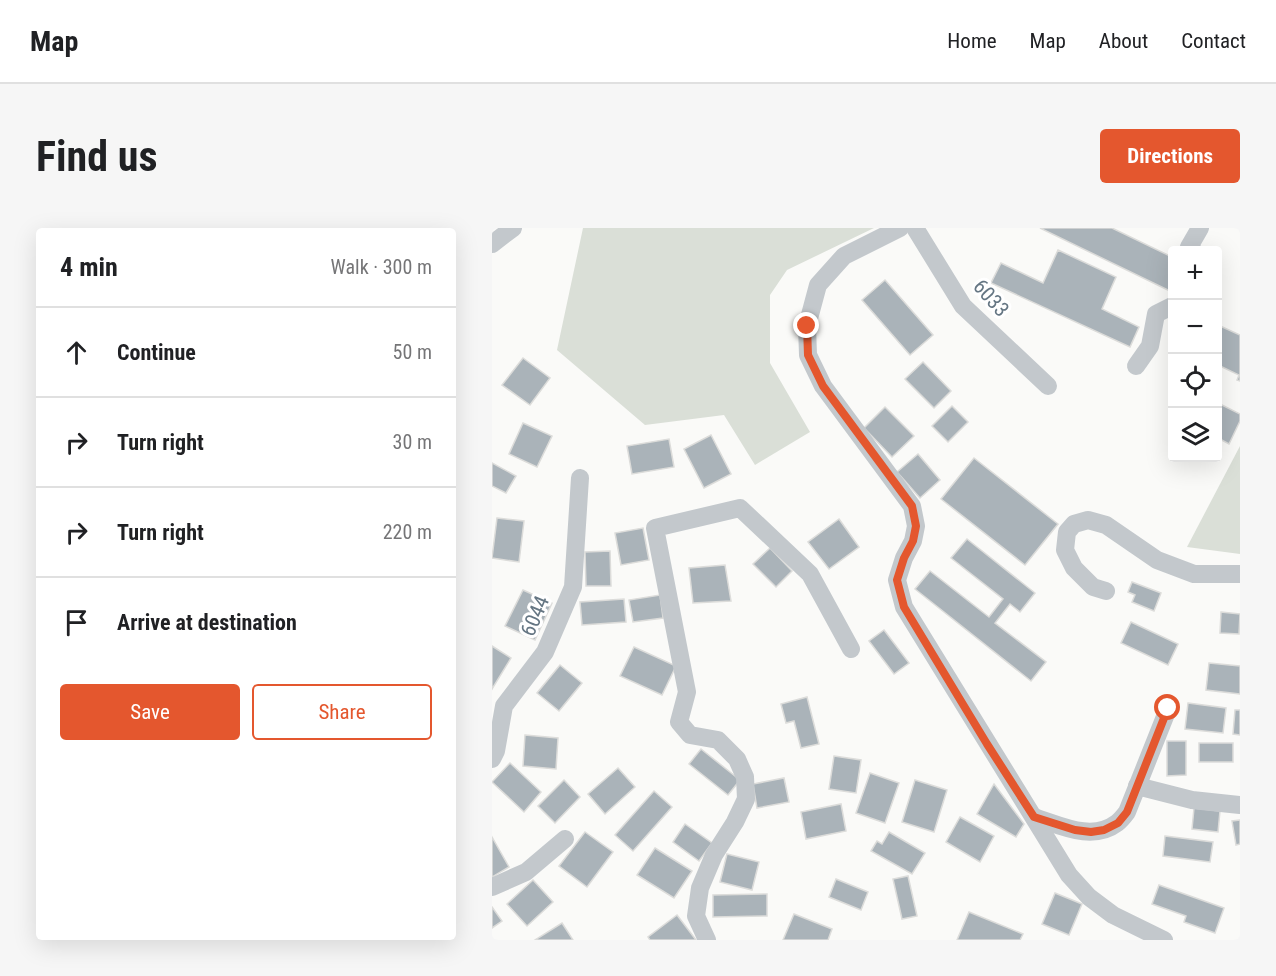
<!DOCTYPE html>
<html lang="en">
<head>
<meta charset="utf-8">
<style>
  body { margin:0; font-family:"Roboto Condensed",sans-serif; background:#f6f6f6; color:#202124 }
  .controls { position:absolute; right:18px; top:18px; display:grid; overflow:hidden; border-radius:6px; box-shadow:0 6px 24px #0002 }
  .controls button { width:54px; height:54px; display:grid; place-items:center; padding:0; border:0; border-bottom:2px solid #e0e0e0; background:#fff; color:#202124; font:30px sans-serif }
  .stop { position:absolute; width:18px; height:18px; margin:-14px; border:4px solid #e4572e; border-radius:50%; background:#fff }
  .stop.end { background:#e4572e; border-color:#fff; box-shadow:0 2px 6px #0008 }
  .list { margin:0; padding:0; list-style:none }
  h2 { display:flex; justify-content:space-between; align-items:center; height:78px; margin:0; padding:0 24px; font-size:26px }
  h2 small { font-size:20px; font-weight:400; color:#757577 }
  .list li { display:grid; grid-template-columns:39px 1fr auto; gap:18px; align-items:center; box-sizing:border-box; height:90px; padding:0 24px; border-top:2px solid #e0e0e0 }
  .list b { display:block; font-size:22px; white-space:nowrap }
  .list em { font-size:20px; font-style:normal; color:#757577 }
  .actions { display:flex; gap:12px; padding:18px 24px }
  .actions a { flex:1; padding:14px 0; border:2px solid #e4572e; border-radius:6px; text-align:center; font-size:21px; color:#e4572e }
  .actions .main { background:#e4572e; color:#fff }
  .icon { flex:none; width:33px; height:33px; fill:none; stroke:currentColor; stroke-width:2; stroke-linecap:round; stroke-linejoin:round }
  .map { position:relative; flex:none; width:748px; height:712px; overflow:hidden; border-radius:6px }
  header { display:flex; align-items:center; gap:36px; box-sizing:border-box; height:84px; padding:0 30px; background:#fff; border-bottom:2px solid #e0e0e0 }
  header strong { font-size:28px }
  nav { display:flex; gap:33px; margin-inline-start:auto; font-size:21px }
  .intro { display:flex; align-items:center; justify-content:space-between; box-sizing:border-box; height:144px; padding:0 36px }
  h1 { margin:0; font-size:42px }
  .button { padding:15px 27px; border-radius:6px; background:#e4572e; color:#fff; font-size:21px; font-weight:700 }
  main { display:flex; gap:36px; padding:0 36px }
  aside { flex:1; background:#fff; border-radius:6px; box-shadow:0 6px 24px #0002 }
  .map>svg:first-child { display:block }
  .green { fill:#dadfd7 }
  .building { fill:#aab3b9; stroke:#dcdcda; stroke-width:1.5 }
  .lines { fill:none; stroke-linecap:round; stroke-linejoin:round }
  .minor { stroke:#c3c8cc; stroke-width:18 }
  .route { stroke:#e4572e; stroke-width:8 }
  .labels { text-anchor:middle; stroke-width:6; stroke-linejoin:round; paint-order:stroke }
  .street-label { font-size:21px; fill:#657683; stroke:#fff }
</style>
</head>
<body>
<header>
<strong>Map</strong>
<nav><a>Home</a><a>Map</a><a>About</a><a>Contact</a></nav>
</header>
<div class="intro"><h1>Find us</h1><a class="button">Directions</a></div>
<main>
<aside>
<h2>4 min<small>Walk · 300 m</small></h2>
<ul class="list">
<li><svg class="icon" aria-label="ahead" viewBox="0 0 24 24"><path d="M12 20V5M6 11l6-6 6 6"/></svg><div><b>Continue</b></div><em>50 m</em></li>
<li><svg class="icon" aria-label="right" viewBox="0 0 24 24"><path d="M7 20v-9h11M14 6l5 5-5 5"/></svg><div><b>Turn right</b></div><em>30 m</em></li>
<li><svg class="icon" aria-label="right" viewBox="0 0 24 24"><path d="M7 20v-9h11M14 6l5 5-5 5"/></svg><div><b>Turn right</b></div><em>220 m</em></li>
<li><svg class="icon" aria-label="arrive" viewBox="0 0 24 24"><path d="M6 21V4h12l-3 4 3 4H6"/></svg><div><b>Arrive at destination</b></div></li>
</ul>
<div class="actions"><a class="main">Save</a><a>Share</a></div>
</aside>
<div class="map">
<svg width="748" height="712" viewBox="0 0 748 712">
  <rect width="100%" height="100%" fill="#fafaf8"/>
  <!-- green -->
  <g class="green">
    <polygon points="91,0 382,0 295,42 278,67 278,135 318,204 263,237 232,187 153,197 65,122"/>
    <polygon points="748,218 748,326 695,319"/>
  </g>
  <!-- building -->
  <g class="building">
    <polygon points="548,0 620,0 680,29 680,64"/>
    <polygon points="566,22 624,49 610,81 647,99 638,119 499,55 509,35 551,55"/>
    <polygon points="393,52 441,107 418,127 370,72"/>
    <polygon points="726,97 748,107 748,153 745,152 747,147 726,137"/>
    <polygon points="31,130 58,150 38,177 10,157"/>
    <polygon points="431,134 459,163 442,180 413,151"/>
    <polygon points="726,175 748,186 748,193 737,216 726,210"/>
    <polygon points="460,178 476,194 456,214 440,198"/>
    <polygon points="393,179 422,208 400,229 372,200"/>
    <polygon points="31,195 60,208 45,239 17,226"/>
    <polygon points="219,207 239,246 212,260 192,221"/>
    <polygon points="177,211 182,239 140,246 135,218"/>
    <polygon points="426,226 448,252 428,270 405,244"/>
    <polygon points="482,230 566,296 533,337 449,271"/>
    <polygon points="0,235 24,248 14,265 0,258"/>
    <polygon points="5,290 32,293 27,334 0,330"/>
    <polygon points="347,291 367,319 337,341 316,314"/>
    <polygon points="151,300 157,332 129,337 123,305"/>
    <polygon points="475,311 543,365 528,384 518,376 503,395 554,434 539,453 423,361 438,343 497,389 511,371 459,330"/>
    <polygon points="278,320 300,343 284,359 261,336"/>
    <polygon points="118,323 119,358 94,358 93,324"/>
    <polygon points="233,337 239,373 201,375 197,340"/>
    <polygon points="640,354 669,365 662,383 640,374 643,367 636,364"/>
    <polygon points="31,362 60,375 43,412 13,398"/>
    <polygon points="168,367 171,390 141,394 137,372"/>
    <polygon points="132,371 134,394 90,397 88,374"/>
    <polygon points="729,384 748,386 747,406 728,405"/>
    <polygon points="639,394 686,416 676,437 629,415"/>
    <polygon points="392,402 417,435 402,446 377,413"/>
    <polygon points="0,418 19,430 0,461"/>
    <polygon points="142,419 184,438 170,467 128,448"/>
    <polygon points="717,435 748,438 748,466 714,462"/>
    <polygon points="68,437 90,455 67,483 45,465"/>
    <polygon points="315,469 327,516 309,520 302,493 294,495 289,476"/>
    <polygon points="696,475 734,480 731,505 693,501"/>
    <polygon points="743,482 748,482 748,507 741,506"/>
    <polygon points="33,507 66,510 64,541 31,538"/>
    <polygon points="675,513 694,513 694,547 675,548"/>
    <rect x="707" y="515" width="34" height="19"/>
    <polygon points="209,521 248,552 236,567 197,536"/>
    <polygon points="342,528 369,532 364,565 337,561"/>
    <polygon points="18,535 49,564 32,584 0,554"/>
    <polygon points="126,540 143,559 113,586 96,566"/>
    <polygon points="378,545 407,555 393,595 364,585"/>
    <polygon points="292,550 297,574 265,580 261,556"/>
    <polygon points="72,552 88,569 63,595 46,578"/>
    <polygon points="423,552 455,562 442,604 410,594"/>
    <polygon points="502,556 532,596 524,609 485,586"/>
    <polygon points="162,563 180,579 141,623 123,607"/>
    <polygon points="349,576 354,603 314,611 309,584"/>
    <polygon points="702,580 728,583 726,604 700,601"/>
    <polygon points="468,589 502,608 488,634 454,614"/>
    <polygon points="748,592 748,616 744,617 740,593"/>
    <polygon points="193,596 220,615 207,633 181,614"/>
    <polygon points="93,604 121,624 95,659 67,638"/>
    <polygon points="397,604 433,625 420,646 379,623 385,613 390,616"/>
    <polygon points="673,608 721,614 718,634 671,628"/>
    <polygon points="0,609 17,639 0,649"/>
    <polygon points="163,620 200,643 182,670 145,647"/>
    <polygon points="235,626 267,634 260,662 228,654"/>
    <polygon points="416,648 425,688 410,691 401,651"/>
    <polygon points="344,651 376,664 369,682 337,669"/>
    <polygon points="41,652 61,674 35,698 15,676"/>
    <polygon points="667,657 732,680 723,705 692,694 694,688 660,676"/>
    <polygon points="563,665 590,676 577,707 550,696"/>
    <polygon points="275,666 275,688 221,689 221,667"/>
    <polygon points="0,679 10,693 0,700"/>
    <polygon points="477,684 531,706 528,712 465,712"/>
    <polygon points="302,686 340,701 336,712 291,712"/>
    <polygon points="185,687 204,712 158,712 156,709"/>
    <polygon points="70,695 81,712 43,712"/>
  </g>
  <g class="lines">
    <!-- minor -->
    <g class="minor">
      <polyline points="408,0 352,28 326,57 315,98 316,127 331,158 420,278 424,298 421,313 412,330 405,352 412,379 577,647 597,669 621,687 672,712"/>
      <polyline points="423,0 471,78 556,158"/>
      <polyline points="0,16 21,0"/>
      <polyline points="701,22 697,19 708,0"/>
      <polyline points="644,138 658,118 664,86 680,78"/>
      <polyline points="614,363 601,359 582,340 573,322 575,304 582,296 596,292 614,297 665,332 702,346 748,346"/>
      <polyline points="0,531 4,523 12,478 53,424 81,359 88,250"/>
      <polyline points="645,558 700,572 748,577"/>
      <path d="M542 589C568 597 600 614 625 595 629 592 632 588 635 584L676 481"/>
      <polyline points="0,659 34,644 73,611"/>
      <polyline points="215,712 204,688 208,660 222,627 243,594 254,571 253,549 245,531 226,512 198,507 187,494 195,464 163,300 248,280 318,346 359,421"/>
    </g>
  </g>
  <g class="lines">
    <!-- route -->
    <polyline class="route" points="315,98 316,127 331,158 420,278 424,298 421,313 412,330 405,352 412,379 495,516 542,589 583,602 599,604 612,602 626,595 635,584 676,480"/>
  </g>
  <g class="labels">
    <!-- street labels -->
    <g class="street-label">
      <text transform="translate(499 70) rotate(48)" y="7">6033</text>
      <text transform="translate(43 388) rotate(-67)" y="7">6044</text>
    </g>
  </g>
</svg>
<div class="controls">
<button>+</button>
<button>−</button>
<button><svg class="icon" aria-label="locate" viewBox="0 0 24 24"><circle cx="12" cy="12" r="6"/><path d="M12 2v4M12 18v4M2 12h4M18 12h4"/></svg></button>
<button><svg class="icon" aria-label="layers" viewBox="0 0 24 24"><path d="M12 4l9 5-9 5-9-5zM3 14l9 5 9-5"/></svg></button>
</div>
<div class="stop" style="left:676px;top:480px"></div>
<div class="stop end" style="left:315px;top:98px"></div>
</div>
</main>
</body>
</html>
